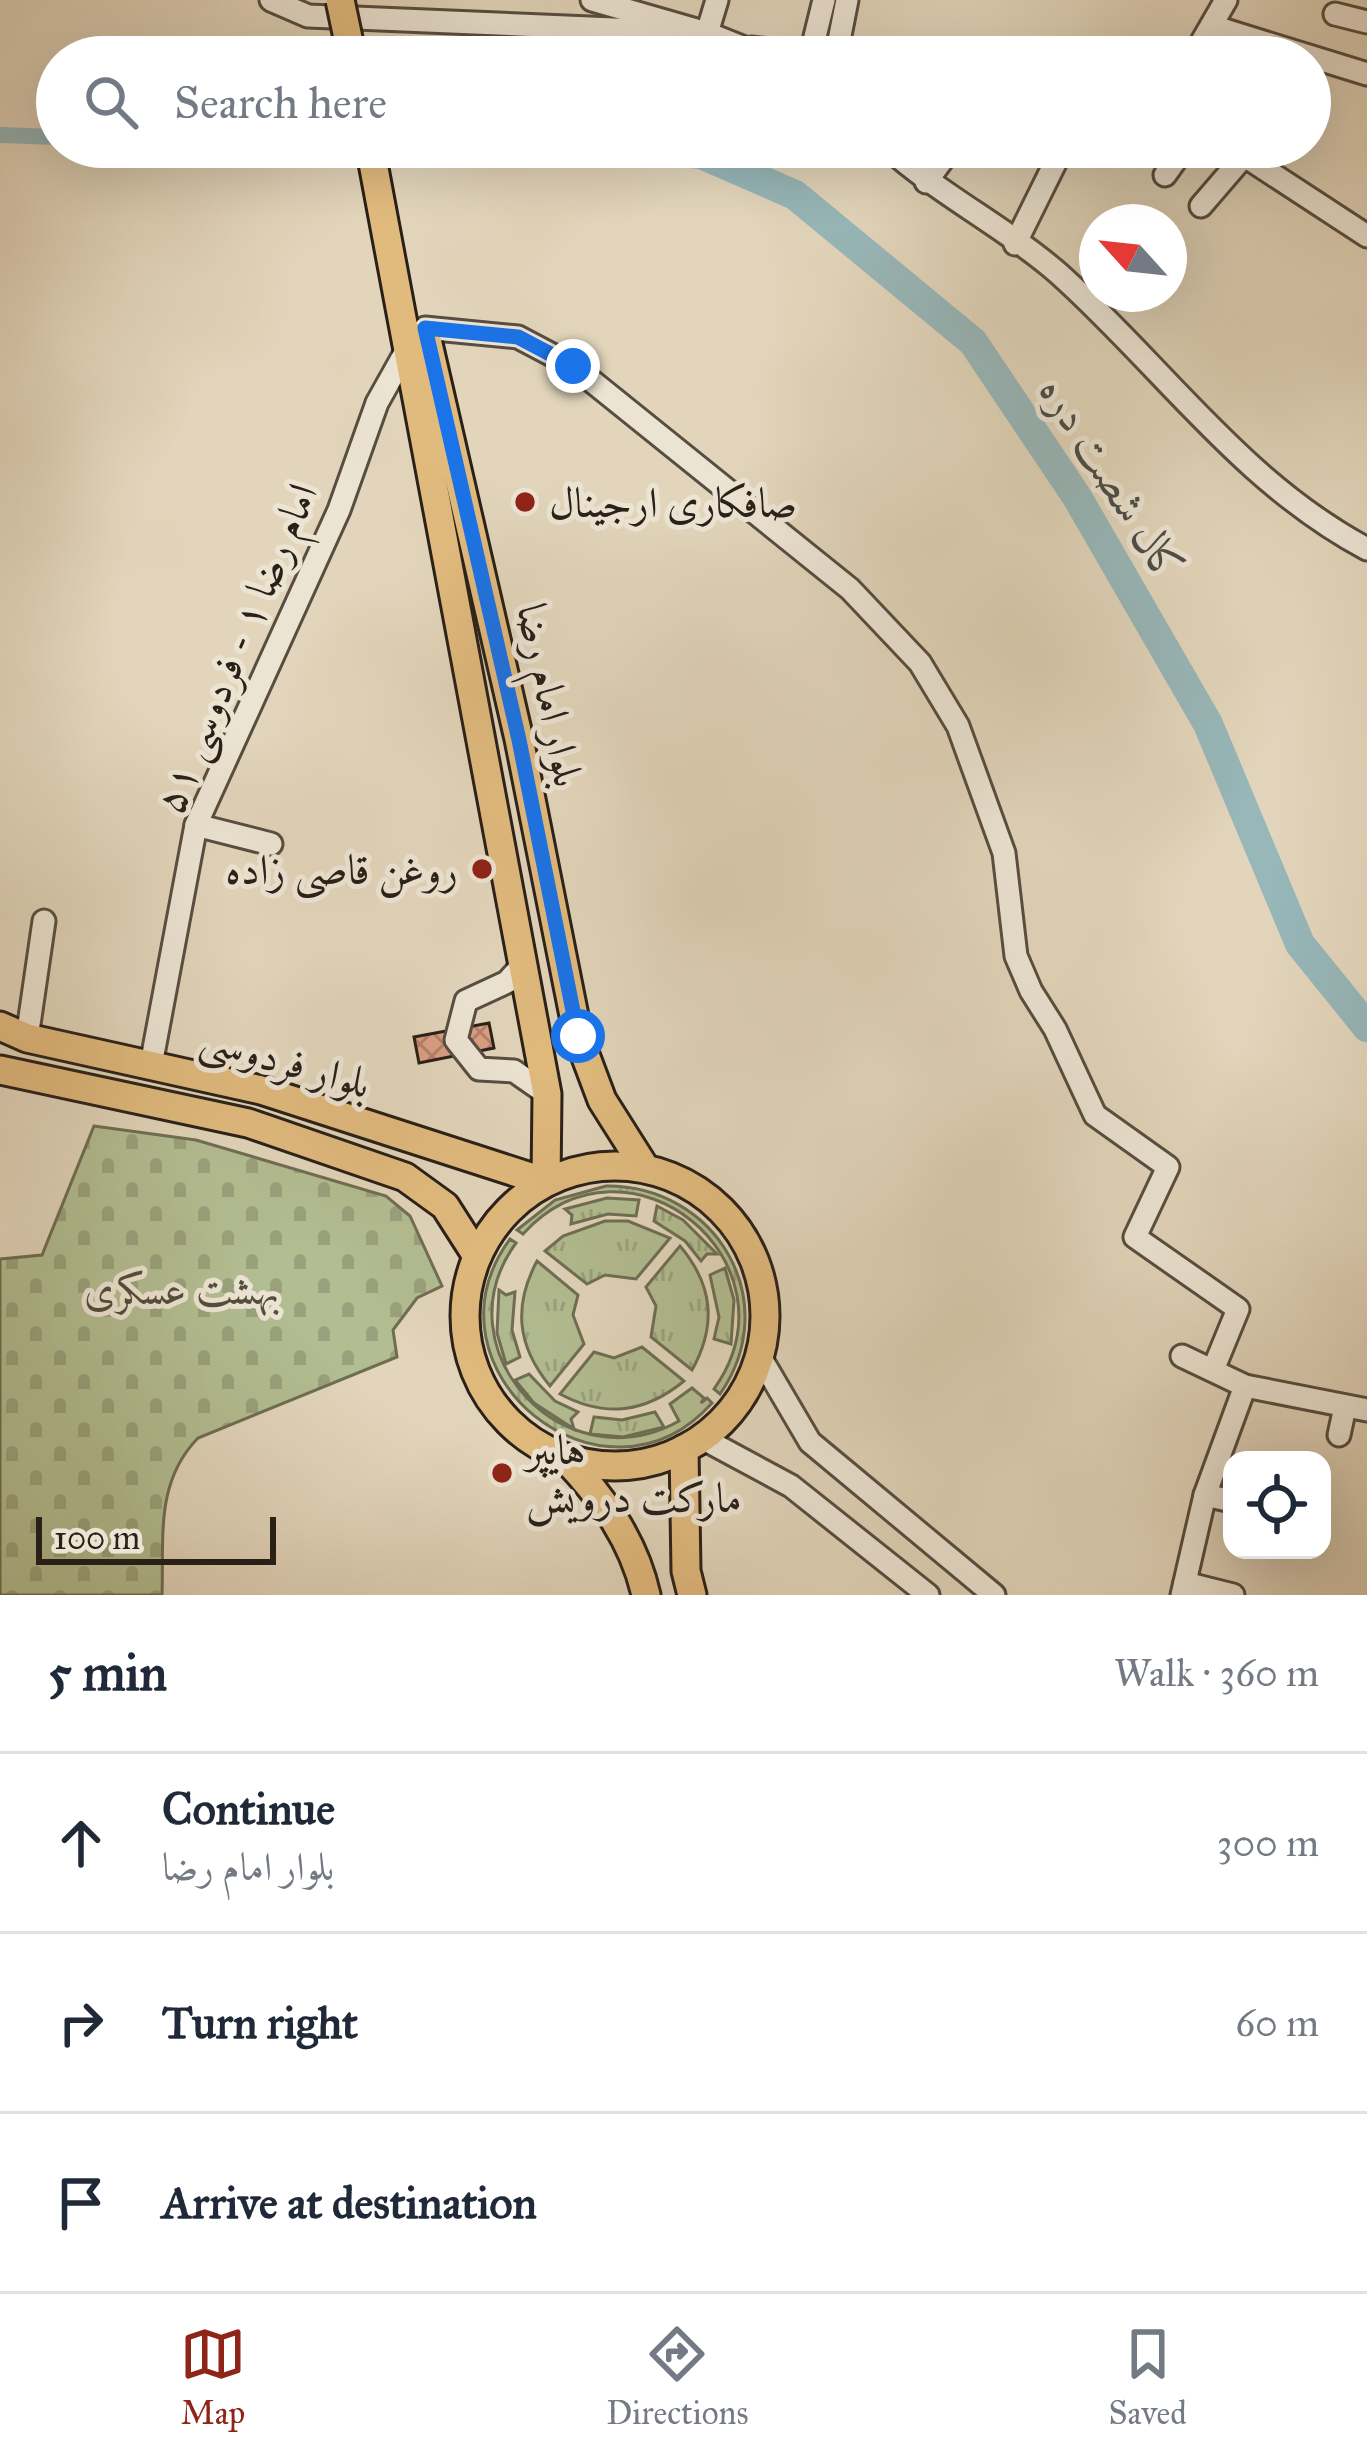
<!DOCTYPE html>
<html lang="en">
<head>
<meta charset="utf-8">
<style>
  body { margin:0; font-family:"IM FELL Great Primer",Amiri,serif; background:#f6f6f7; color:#1f2937 }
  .controls { position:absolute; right:36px; bottom:36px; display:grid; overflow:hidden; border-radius:24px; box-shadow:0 12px 48px #0002 }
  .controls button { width:108px; height:108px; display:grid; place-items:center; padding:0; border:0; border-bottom:3px solid #e0e1e3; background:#fff; color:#1f2937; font:60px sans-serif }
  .compass { position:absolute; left:1079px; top:204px; width:108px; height:108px; border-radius:50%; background:#fff; box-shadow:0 12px 48px #0002; rotate:297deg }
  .scale { position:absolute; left:36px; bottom:30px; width:240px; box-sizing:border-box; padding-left:12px; border:6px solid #292018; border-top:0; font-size:33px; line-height:42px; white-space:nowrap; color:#292018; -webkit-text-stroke:9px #ece4d3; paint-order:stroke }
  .stop { position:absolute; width:36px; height:36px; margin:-27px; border:9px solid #1a73e8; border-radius:50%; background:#fff }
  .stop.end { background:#1a73e8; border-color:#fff; box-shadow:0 3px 12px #0008 }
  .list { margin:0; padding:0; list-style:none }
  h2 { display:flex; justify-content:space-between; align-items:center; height:156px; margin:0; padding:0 48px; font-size:51px }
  h2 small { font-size:39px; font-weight:400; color:#747a83 }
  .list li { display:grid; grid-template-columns:78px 1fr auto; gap:36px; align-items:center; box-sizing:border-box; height:180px; padding:0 48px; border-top:3px solid #e0e1e3 }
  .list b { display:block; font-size:45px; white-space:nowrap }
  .list p { margin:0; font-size:39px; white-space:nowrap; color:#747a83 }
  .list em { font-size:39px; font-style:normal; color:#747a83 }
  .icon { flex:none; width:66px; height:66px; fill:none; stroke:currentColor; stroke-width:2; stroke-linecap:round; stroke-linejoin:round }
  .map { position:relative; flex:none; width:1367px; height:1595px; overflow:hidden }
  .search { position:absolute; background:#fff; box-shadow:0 12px 48px #0002; left:36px; right:36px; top:36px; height:132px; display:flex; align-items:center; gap:30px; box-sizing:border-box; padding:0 42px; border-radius:66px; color:#747a83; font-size:45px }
  .sheet { height:696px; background:#fff }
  nav { display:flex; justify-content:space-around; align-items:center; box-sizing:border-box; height:168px; border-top:3px solid #e0e1e3; background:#fff; font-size:33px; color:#747a83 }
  nav a { display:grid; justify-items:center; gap:6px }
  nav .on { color:#8f2418 }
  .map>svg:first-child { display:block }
  .grass { fill:url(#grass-tufts); stroke:#6e6e54; stroke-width:3 }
  .cemetery { fill:url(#cemetery-stones); stroke:#6e6e54; stroke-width:3 }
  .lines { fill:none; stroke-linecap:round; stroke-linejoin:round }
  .canal { stroke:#97b7b9; stroke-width:16 }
  .river { stroke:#97b7b9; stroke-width:30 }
  .building { fill:url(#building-cross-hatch); stroke:#292018; stroke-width:3 }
  .minor-casing { stroke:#574d41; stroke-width:27 }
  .major-casing { stroke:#292018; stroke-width:33 }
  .minor { stroke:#ece4d3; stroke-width:21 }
  .major { stroke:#e1ba7e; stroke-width:27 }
  .major-bridge-casing { stroke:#292018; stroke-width:33; stroke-linecap:butt }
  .major-bridge { stroke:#e1ba7e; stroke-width:27 }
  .route { stroke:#1a73e8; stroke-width:15 }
  .poi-dot { fill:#8f2418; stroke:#ece4d3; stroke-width:4.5 }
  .labels { text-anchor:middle; stroke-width:10; stroke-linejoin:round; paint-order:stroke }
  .poi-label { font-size:42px; fill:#292018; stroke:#ece4d3; text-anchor:start }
  .street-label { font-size:42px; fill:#292018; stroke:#ece4d3 }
  .park-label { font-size:42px; font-style:italic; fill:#524f3c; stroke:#ece4d3 }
  .water-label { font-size:45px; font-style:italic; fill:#4a4d48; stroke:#ece4d3 }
</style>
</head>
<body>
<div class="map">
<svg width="1367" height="1595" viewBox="0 0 1367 1595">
  <defs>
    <pattern id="grass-tufts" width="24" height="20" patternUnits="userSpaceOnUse" patternTransform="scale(3)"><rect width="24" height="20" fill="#b2bd91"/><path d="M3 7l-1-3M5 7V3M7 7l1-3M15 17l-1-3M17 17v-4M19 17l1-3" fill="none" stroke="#99a27c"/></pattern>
    <pattern id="cemetery-stones" width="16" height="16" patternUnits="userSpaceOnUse" patternTransform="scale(3)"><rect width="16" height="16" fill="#b2bd91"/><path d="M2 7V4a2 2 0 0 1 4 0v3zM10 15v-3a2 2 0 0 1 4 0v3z" fill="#99a27c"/></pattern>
    <pattern id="building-cross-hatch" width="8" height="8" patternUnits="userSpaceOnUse" patternTransform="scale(3)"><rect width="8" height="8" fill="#db9f83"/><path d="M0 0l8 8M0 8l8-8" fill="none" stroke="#b2816a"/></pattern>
  </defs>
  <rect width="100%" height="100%" fill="#e2d5bb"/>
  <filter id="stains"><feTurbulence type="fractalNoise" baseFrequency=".00167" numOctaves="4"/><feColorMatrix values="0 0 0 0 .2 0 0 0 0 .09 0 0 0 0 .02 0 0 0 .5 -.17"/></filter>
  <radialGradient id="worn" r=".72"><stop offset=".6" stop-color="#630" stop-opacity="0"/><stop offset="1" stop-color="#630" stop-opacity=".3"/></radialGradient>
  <!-- grass -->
  <g class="grass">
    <path d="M606 1186C715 1185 785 1300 720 1394L714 1389C804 1262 628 1119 523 1234L517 1230 555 1200Z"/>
    <polygon points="607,1198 639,1200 636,1216 608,1214 571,1224 572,1215 565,1209"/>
    <polygon points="657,1206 683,1220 717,1254 707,1254 701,1261 685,1241 654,1221"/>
    <polygon points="605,1221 628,1221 670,1238 636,1279 605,1275 587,1284 545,1251 563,1236"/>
    <path d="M510 1239 516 1243C438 1350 565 1485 679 1421L670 1404 692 1388 704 1398 701 1403 707 1398 712 1403C604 1524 414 1371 510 1239Z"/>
    <path d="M680 1246C713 1285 717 1325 692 1370L651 1337 656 1306 646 1287Z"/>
    <path d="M537 1261 578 1295 573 1315 584 1344 550 1386C517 1346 513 1306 537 1261Z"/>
    <polygon points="725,1268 734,1300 731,1344 714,1339 719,1317 710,1275"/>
    <polygon points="499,1290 506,1295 515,1292 512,1330 520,1357 506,1364 497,1333"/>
    <path d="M642 1347 684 1381C645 1413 605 1418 560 1394L594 1352 614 1358Z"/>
    <polygon points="529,1374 555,1401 578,1412 571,1419 574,1429 534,1403 515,1380"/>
    <polygon points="655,1412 664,1427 623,1437 590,1434 594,1417 622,1420"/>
  </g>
  <!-- cemetery -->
  <path class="cemetery" d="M94 1126 196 1140 386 1196 410 1216 442 1286 417 1298 393 1330 397 1357 198 1438C155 1482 164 1537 162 1595H0V1259L42 1255Z"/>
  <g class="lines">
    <!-- canal -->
    <polyline class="canal" points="0,135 57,137"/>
    <!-- river -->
    <polyline class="river" points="625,147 701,154 795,195 973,342 1077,497 1208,724 1300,944 1367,1027"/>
  </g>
  <!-- building -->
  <polygon class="building" points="489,1023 494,1048 419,1063 414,1037"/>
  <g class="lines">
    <defs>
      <g id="minor">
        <polyline points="271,0 308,16 707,33 717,0"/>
        <polyline points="592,0 707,33 767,57"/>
        <polyline points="1335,14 1367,22"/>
        <polyline points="1215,27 1367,74"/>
        <polyline points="751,48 846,57"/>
        <polyline points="811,53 824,0"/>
        <polyline points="836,56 847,0"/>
        <polyline points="1193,57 1226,0"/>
        <path d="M887 147C940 195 1005 227 1058 273 1162 366 1241 482 1367 549"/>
        <polyline points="1231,147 1367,236"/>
        <polyline points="1165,175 1185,147"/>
        <polyline points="926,182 952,147"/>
        <polyline points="1201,206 1244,156"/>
        <polyline points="1015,244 1063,147"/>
        <polyline points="425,328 518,337 573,366 850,589 920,663 958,726 1004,853 1016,956 1031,991 1055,1029 1095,1115 1168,1167 1135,1237 1238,1309 1213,1370"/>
        <polyline points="196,825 271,844"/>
        <polyline points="524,963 507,982 466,1001 456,1040 479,1069 514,1071 547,1094"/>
        <polyline points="27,1038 44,921"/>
        <polyline points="151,1065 196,825 339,510 377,403 410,344"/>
        <polyline points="759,1355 810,1442 994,1595"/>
        <polyline points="1182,1356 1245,1386 1367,1410"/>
        <polyline points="1339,1435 1345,1407"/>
        <polyline points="702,1438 791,1486 928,1595"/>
        <polyline points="1205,1495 1232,1501"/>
        <polyline points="1185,1583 1233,1595"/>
        <polyline points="1182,1595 1205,1495 1245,1386"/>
      </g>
      <g id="major">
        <polyline points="426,335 519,739 578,1036 602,1100 645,1168"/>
        <polyline points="0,1026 27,1038 261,1090 546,1182 547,1094 370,147"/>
        <polyline points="0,1070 248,1123 405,1177 445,1206 477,1256"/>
        <circle cx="615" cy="1316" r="150"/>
        <polyline points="684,1449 686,1571 692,1595"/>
        <path d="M565 1458C603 1498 634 1541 646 1595"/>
      </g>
    </defs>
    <!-- minor casing -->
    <use href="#minor" class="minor-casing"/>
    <!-- major casing -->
    <use href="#major" class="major-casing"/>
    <!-- minor -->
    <use href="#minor" class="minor"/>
    <!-- major -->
    <use href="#major" class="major"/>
    <defs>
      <polyline id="major-bridge" points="340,0 352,57"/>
    </defs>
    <!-- major-bridge casing -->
    <use href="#major-bridge" class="major-bridge-casing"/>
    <!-- major-bridge -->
    <use href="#major-bridge" class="major-bridge"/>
  </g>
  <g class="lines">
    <!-- route -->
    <polyline class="route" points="573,366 518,337 425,328 519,740 578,1036"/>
  </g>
  <!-- markers -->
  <g class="poi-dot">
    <circle cx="525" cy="502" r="12"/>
    <circle cx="482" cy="869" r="12"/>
    <circle cx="502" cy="1473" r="12"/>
  </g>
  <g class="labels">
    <!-- poi labels -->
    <g class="poi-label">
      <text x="549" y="517">صافکاری ارجینال</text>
      <text x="458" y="884" text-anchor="end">روغن قاصی زاده</text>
      <text x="526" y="1464">هایپر<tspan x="526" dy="48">مارکت درویش</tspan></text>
    </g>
    <!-- street labels -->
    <g class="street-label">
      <text transform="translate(235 648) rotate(-67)" y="15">امام رضا ۱ - فردوسی ۵۱</text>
      <text transform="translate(551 695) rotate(78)" y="15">بلوار امام رضا</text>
      <text transform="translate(286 1060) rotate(16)" y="15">بلوار فردوسی</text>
    </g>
    <!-- park labels -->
    <g class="park-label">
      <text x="182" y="1304">بهشت عسکری</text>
    </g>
    <!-- water labels -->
    <g class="water-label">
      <text transform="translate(1114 480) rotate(58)" y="16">کال شصت دره</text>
    </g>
  </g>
  <rect width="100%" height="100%" filter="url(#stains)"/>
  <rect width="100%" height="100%" fill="url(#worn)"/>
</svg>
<div class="controls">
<button><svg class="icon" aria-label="locate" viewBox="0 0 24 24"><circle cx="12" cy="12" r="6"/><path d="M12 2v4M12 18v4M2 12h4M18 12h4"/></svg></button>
</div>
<svg class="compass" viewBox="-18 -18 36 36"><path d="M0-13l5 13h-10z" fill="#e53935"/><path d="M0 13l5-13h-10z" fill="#747a83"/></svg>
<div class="scale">100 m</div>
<div class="stop" style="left:578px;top:1036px"></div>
<div class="stop end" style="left:573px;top:366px"></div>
<div class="search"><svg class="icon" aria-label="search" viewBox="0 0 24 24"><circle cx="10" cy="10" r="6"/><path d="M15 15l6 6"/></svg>Search here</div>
</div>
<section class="sheet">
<h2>5 min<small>Walk · 360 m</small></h2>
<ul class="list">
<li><svg class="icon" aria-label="ahead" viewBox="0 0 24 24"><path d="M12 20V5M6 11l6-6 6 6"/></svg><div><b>Continue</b><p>بلوار امام رضا</p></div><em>300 m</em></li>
<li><svg class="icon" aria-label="right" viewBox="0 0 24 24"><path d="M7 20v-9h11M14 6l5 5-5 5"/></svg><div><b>Turn right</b></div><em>60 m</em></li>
<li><svg class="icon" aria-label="arrive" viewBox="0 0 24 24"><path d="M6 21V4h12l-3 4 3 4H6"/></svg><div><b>Arrive at destination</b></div></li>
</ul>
</section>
<nav>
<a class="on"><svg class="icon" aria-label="map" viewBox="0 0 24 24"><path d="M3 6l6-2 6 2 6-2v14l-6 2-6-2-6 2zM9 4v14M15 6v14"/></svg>Map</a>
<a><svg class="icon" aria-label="directions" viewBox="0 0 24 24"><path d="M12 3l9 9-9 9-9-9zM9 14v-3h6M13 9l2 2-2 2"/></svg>Directions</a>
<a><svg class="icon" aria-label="saved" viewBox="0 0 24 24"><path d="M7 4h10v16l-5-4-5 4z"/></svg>Saved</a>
</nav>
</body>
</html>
